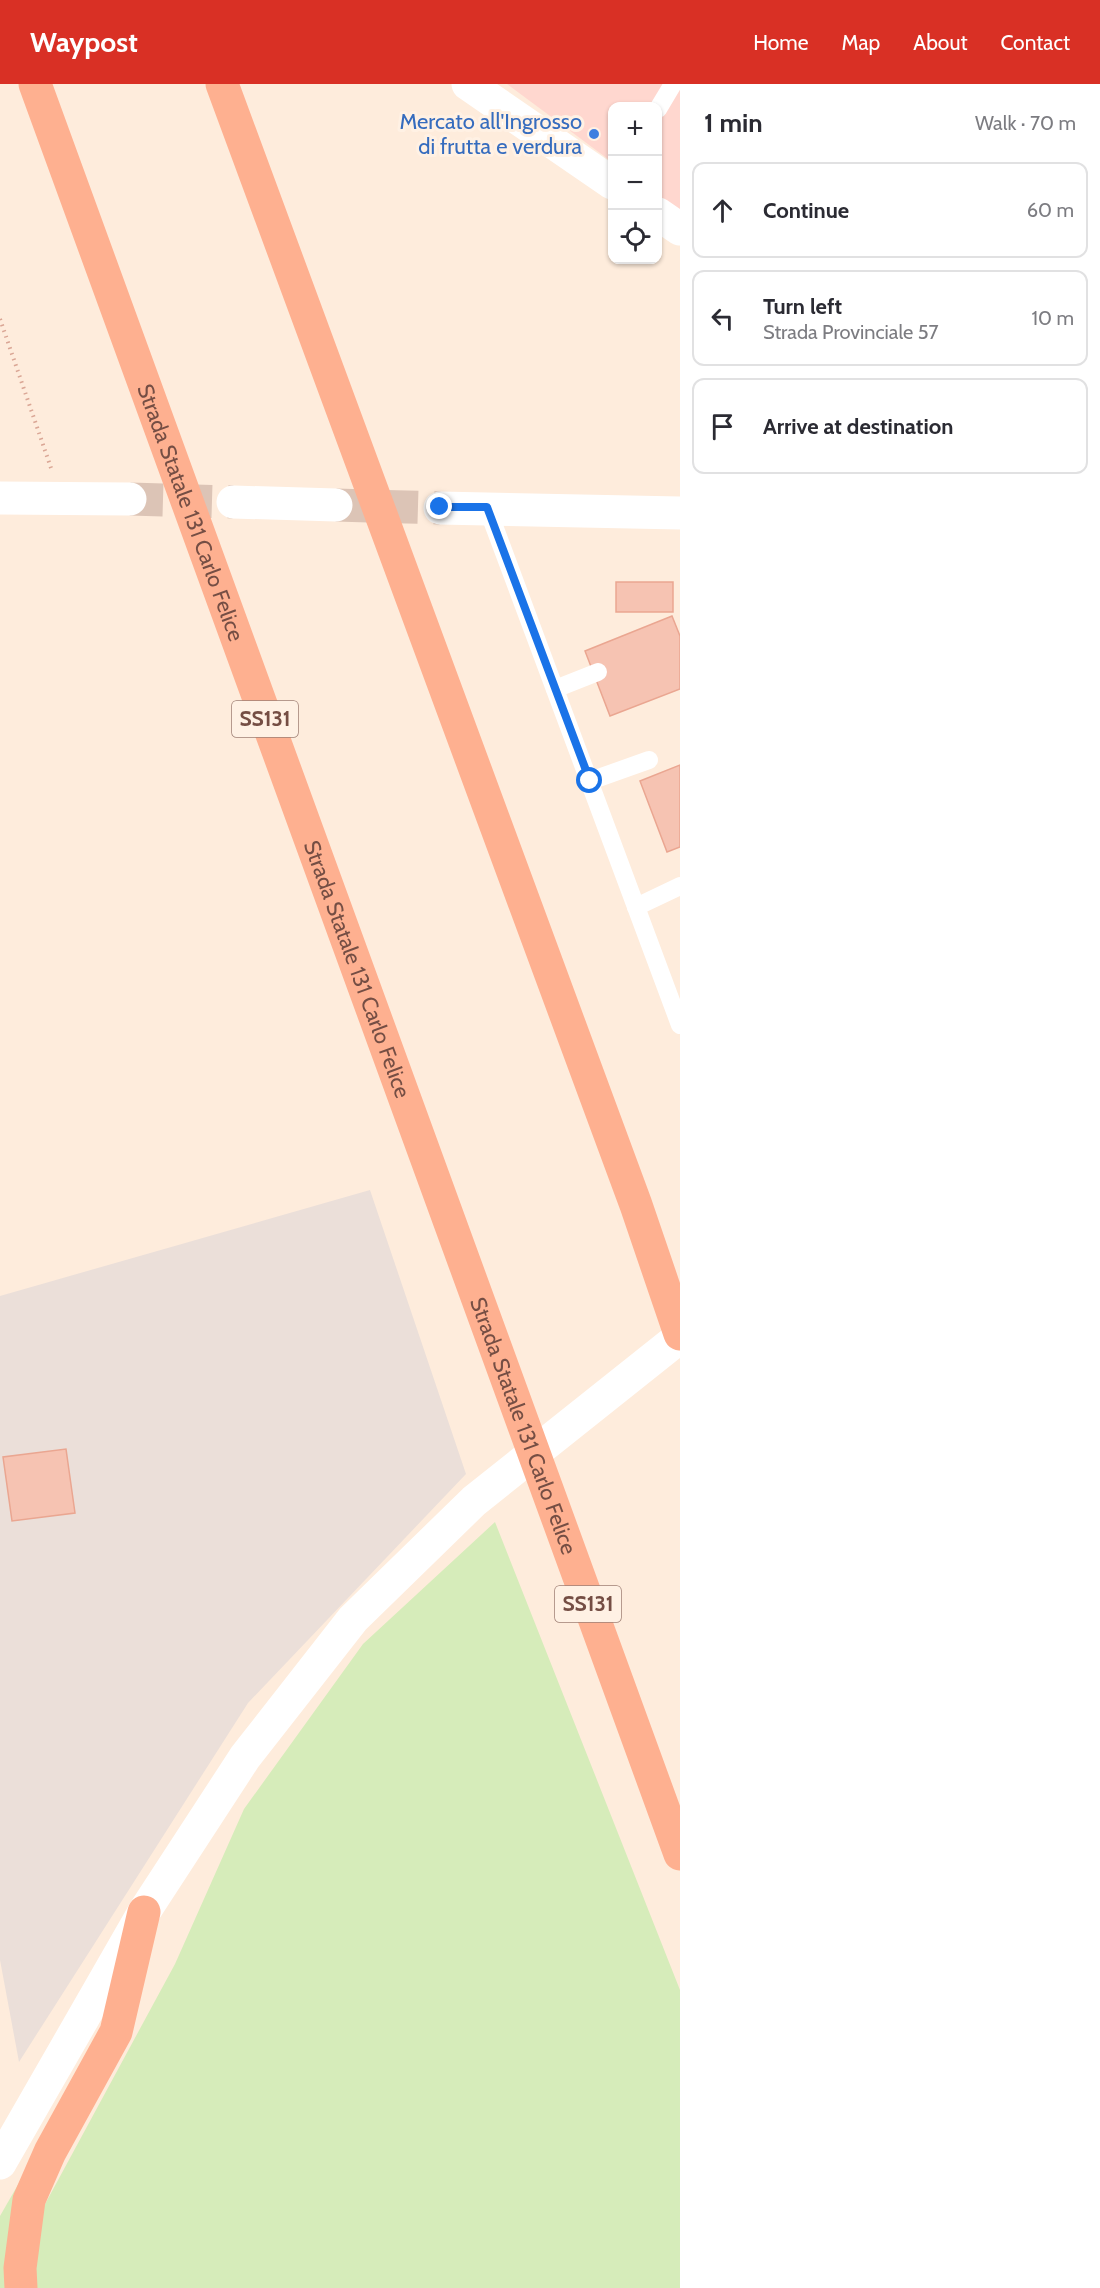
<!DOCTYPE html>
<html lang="en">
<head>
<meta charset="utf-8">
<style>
  body { margin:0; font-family:Cabin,sans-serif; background:#f7f7f7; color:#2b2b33 }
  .controls { position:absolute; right:18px; top:18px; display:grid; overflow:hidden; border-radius:12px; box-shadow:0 2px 4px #0004 }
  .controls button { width:54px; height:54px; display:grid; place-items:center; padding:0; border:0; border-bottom:2px solid #e1e1e2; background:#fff; color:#2b2b33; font:30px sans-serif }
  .stop { position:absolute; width:18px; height:18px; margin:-14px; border:4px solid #1a73e8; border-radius:50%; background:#fff }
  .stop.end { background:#1a73e8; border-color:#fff; box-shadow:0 2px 6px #0008 }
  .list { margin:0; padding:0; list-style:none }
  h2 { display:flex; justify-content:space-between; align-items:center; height:78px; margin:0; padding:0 24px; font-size:26px }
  h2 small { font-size:20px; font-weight:400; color:#7c7c81 }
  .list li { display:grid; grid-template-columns:39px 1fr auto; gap:18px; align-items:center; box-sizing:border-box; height:96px; margin:0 12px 12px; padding:0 12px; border:2px solid #e1e1e2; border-radius:12px }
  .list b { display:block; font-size:22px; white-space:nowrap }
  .list p { margin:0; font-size:20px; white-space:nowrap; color:#7c7c81 }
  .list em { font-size:20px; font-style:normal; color:#7c7c81 }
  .icon { flex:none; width:33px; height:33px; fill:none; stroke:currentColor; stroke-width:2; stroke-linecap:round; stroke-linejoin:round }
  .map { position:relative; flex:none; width:680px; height:2204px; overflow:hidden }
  header { display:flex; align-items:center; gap:36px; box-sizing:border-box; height:84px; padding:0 30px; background:#d93025; color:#fff }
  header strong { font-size:28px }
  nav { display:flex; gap:33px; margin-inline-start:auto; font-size:21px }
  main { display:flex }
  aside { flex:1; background:#fff }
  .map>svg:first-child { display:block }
  .commercial { fill:#ffd7cf }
  .industrial { fill:#ebdfd9 }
  .green { fill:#d6ecba }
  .building { fill:#f6c3b2; stroke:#eaa691; stroke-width:1.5 }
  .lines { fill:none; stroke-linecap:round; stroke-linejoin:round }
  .tertiary-tunnel { stroke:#dcc4b6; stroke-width:33; stroke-dasharray:33 16; stroke-linecap:butt }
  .path { stroke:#daa695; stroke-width:4; stroke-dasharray:1.5 4.5; stroke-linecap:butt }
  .service { stroke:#fff; stroke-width:18 }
  .minor { stroke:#fff; stroke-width:33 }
  .tertiary { stroke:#fff; stroke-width:33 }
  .secondary { stroke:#fff; stroke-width:33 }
  .trunk { stroke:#feb090; stroke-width:33 }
  .route { stroke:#1a73e8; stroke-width:8 }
  .shop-dot { fill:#3f7fe0; stroke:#fff1e4; stroke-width:2 }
  .labels { text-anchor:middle; stroke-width:6; stroke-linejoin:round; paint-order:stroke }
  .shield { fill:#fff1e4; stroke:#9e7f74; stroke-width:1.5 }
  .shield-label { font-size:21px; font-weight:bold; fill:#754e44 }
  .shop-label { font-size:22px; fill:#366cbe; stroke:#fff1e4; text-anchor:end }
  .street-label { font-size:22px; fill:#754e44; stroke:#fff1e4 }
</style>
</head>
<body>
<header>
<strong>Waypost</strong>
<nav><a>Home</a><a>Map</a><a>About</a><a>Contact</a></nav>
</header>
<main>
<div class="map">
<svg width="680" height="2204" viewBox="0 0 680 2204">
  <rect width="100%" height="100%" fill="#feecdc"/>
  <!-- commercial -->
  <polygon class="commercial" points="507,0 680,0 680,127 658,111 658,22 612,22 612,78"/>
  <!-- industrial -->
  <polygon class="industrial" points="370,1106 466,1390 248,1619 19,1978 0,1876 0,1212"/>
  <!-- green -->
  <g class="green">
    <polygon points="495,1438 680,1906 680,2204 32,2204 44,2122 175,1880 244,1725 363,1560"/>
    <polygon points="27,2085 8,2204 0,2204 0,2132"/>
  </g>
  <!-- building -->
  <g class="building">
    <rect x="616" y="498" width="57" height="30"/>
    <polygon points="672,532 680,552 680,605 610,632 585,567"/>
    <polygon points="680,681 680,763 667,768 640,697"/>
    <polygon points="66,1365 75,1429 12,1437 3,1373"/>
  </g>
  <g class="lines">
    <!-- tertiary-tunnel -->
    <g class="tertiary-tunnel">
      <polyline points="130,415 233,418"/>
      <polyline points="336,421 440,424"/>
    </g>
    <!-- path -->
    <polyline class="path" points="0,235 51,384"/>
    <!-- service -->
    <g class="service">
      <polyline points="658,25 673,0"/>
      <polyline points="487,423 680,941"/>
      <polyline points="555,605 598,588"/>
      <polyline points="590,697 649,676"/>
      <polyline points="636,823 680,802"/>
    </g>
    <!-- minor -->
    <g class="minor">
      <polyline points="468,0 612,99"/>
      <polyline points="658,130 680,145"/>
    </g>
    <!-- tertiary -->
    <g class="tertiary">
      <polyline points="0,414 130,415"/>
      <polyline points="233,418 336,421"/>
      <polyline points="440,424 680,429"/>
    </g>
    <!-- secondary -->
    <polyline class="secondary" points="0,2079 144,1828 245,1673 353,1535 474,1417 680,1253"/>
    <!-- trunk -->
    <g class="trunk">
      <path id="s1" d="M35 0 680 1770"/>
      <polyline points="222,0 636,1121 680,1250"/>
      <polyline points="21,2204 20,2184 29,2116 50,2068 116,1948 144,1828"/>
    </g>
  </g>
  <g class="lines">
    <!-- route -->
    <polyline class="route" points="440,423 487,423 590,697"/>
  </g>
  <!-- markers -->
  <circle class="shop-dot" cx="594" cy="50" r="6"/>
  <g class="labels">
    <!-- shield labels -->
    <g class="shield">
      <rect x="232" y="617" width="66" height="36" rx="4.5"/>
      <rect x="555" y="1502" width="66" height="36" rx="4.5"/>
    </g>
    <g class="shield-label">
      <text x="265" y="642">SS131</text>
      <text x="588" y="1527">SS131</text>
    </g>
    <!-- shop labels -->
    <g class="shop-label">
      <text x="582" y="45">Mercato all'Ingrosso<tspan x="582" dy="25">di frutta e verdura</tspan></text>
    </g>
    <!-- street labels -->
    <g class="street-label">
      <text dy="8" stroke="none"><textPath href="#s1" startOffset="456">Strada Statale 131 Carlo Felice</textPath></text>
      <text dy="8" stroke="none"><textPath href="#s1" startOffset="942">Strada Statale 131 Carlo Felice</textPath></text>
      <text dy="8" stroke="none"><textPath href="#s1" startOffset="1428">Strada Statale 131 Carlo Felice</textPath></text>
    </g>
  </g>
</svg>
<div class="controls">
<button>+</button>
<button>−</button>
<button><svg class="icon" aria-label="locate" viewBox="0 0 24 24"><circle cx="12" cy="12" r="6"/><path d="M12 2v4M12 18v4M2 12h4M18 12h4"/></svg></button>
</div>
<div class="stop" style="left:590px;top:697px"></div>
<div class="stop end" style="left:440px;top:423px"></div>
</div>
<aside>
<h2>1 min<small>Walk · 70 m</small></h2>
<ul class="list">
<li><svg class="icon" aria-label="ahead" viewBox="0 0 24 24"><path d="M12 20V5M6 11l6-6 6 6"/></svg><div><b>Continue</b></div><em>60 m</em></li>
<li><svg class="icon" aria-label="left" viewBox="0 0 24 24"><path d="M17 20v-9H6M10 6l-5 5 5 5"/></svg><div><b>Turn left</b><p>Strada Provinciale 57</p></div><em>10 m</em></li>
<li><svg class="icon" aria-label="arrive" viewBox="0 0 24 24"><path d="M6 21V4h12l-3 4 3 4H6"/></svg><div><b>Arrive at destination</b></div></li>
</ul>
</aside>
</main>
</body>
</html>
